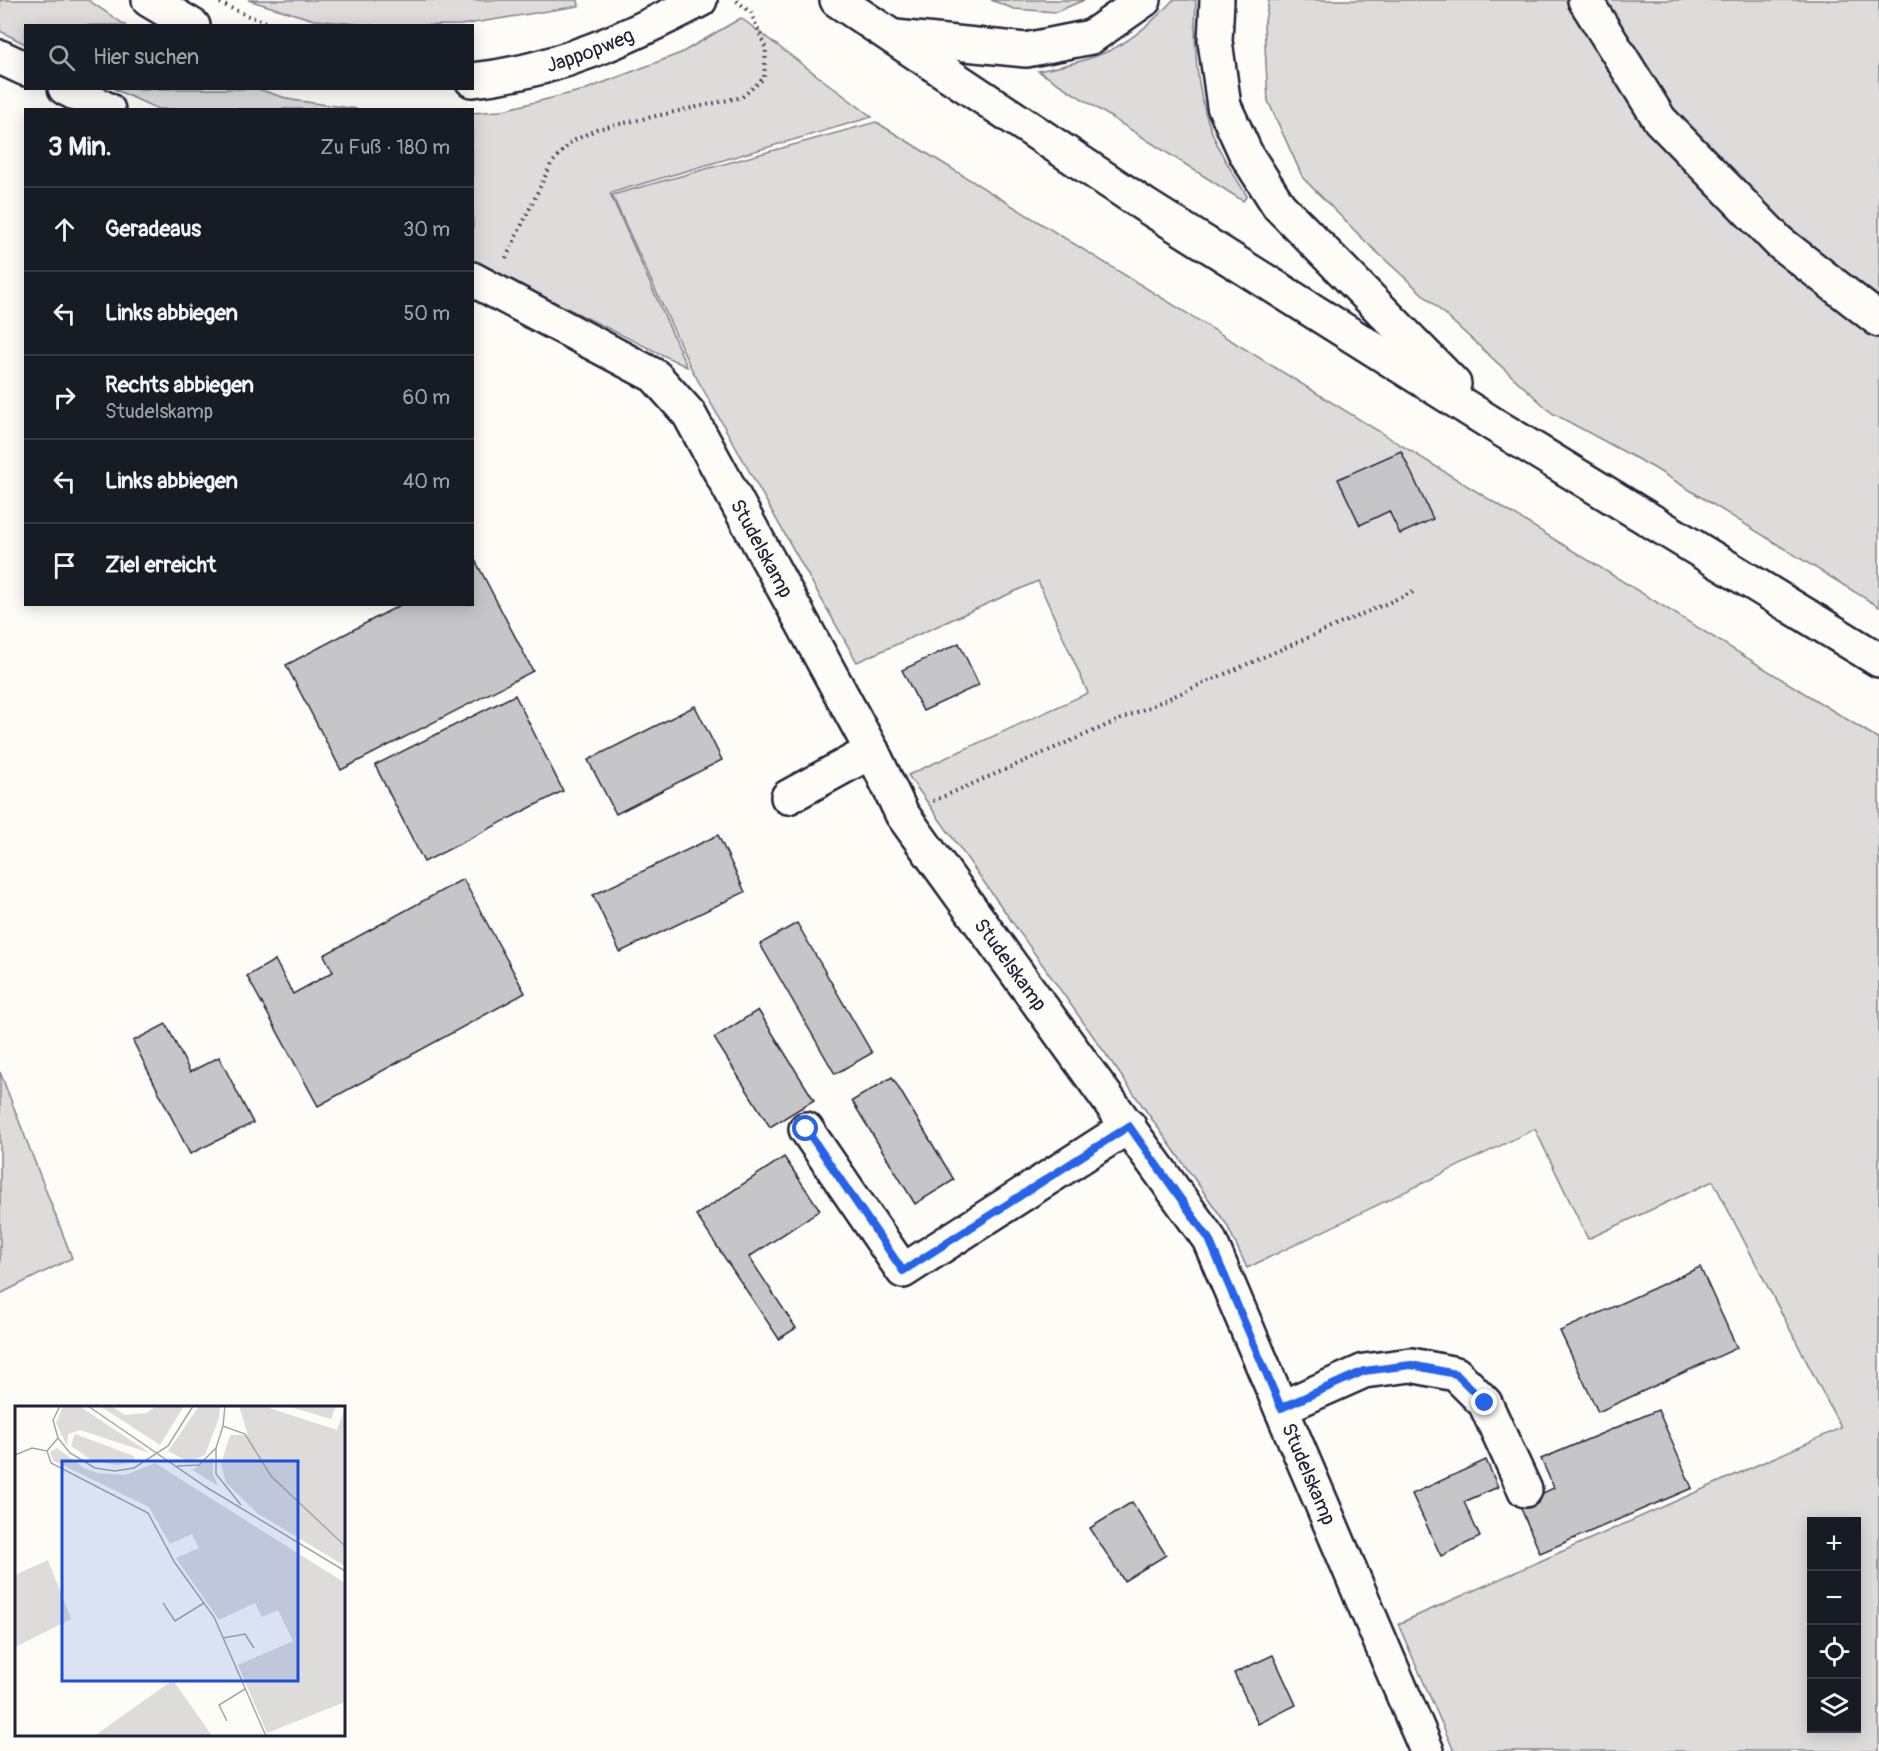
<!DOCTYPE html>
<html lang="de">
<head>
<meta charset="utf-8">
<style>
  body { margin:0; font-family:Pangolin,sans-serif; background:#242831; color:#f1f3f6 }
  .controls { position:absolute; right:18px; bottom:18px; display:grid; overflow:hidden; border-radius:0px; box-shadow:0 3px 15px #0003 }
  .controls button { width:54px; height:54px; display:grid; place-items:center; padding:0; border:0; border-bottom:2px solid #363941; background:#171b24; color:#f1f3f6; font:30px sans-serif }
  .stop { position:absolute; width:18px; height:18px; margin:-14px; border:4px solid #2563eb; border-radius:50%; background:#fff }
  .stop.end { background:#2563eb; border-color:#fff; box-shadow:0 2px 6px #0008 }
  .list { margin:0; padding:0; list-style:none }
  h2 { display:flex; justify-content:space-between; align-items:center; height:78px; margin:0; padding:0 24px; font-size:26px }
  h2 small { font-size:20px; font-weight:400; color:#9ea1a6 }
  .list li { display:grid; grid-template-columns:39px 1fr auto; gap:18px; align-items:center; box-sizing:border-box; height:84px; padding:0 24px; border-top:2px solid #363941 }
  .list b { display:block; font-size:22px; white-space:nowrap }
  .list p { margin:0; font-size:20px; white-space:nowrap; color:#9ea1a6 }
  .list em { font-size:20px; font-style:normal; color:#9ea1a6 }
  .icon { flex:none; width:33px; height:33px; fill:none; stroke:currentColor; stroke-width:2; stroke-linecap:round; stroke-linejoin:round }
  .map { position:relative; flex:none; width:1879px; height:1751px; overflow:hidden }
  .search { position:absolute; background:#171b24; box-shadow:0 3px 15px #0003; left:24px; top:24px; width:450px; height:66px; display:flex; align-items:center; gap:15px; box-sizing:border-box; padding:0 21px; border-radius:0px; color:#9ea1a6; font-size:22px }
  .panel { position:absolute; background:#171b24; box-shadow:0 3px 15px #0003; left:24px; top:108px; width:450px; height:498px; border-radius:0px }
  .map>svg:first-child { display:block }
  .green { fill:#dddcdb; stroke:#807f8b; stroke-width:1.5; fill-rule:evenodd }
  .building { fill:#c6c6c8; stroke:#22223b; stroke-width:1.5 }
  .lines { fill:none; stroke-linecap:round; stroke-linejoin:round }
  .minor-casing { stroke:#22223b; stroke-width:38 }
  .major-casing { stroke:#22223b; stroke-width:38 }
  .path { stroke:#22223b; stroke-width:4; stroke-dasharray:1.5 4.5; stroke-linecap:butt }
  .minor { stroke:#fdfcf7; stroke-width:33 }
  .major { stroke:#fdfcf7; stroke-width:33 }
  .route { stroke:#2563eb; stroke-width:8 }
  .labels { text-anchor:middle; stroke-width:5; stroke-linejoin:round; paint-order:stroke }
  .street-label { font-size:20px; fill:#22223b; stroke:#fdfcf7 }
  .inset-road { fill:none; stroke:#a5a5ac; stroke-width:1.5 }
  .view { fill:#1d4ed8; fill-opacity:0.15; stroke:#1d4ed8; stroke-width:3 }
  .inset-edge { fill:none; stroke:#22223b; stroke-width:3 }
</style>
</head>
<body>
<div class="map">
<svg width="1879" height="1751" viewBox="0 0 1879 1751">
  <rect width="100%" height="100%" fill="#fdfcf7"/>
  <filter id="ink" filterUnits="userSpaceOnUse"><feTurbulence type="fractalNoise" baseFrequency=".0167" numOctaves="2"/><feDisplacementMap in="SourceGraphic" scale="12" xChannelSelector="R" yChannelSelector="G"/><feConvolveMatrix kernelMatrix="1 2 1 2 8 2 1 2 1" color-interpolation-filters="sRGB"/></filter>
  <g filter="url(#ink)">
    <!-- green -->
    <g class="green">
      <polygon points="0,0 88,0 125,25 26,26 25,44 0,31"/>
      <polygon points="248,0 578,0 579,6 461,25 379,26 314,20"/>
      <polygon points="991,0 1084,0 1056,12 1014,9"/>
      <path d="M1173 0H1196C1193 49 1196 100 1217 144 1225 162 1237 179 1247 196L1243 201 1038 71C1101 59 1129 48 1173 0Z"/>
      <polygon points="1269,0 1879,0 1879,607 1654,468 1552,413 1367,243 1303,178 1268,101 1264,26"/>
      <polygon points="741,18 872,117 610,193 687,367 473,262 472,113 499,111 584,90 681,53"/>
      <polygon points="114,89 258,89 292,100 357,109 158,109"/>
      <path d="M876 122 1879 739V1751H1454L1398 1624 1841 1428 1713 1181 1588 1239 1535 1129 1247 1268 1227 1225 908 775 1088 693 1038 581 857 662 691 368 612 195ZM1812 1522H1856V1728H1812Z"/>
      <polygon points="0,1072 72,1258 0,1294"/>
    </g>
    <!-- building -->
    <g class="building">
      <polygon points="1401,451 1433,519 1400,534 1389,511 1360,525 1338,479"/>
      <polygon points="472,554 533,671 341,770 286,665 402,604 472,604"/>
      <polygon points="959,643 979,685 923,711 902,670"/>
      <polygon points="515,695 563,791 424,862 375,765"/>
      <polygon points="695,706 722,760 616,814 588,760"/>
      <polygon points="718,835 745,892 620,952 593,895"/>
      <polygon points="463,879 525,993 318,1106 247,976 275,960 293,994 333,972 324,955"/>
      <polygon points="797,923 872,1053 835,1074 760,944"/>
      <polygon points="758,1010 814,1100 770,1127 714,1038"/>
      <polygon points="166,1024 190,1072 219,1057 253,1123 190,1154 133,1041"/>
      <polygon points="892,1077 954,1180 915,1204 852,1101"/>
      <polygon points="784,1157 820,1210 749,1257 796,1328 779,1339 696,1215"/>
      <polygon points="1700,1267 1737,1348 1598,1412 1560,1331"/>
      <polygon points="1658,1410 1692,1488 1540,1553 1519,1504 1554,1488 1541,1459"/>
      <polygon points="1486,1460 1498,1487 1464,1502 1480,1537 1441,1556 1412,1494"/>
      <polygon points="1132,1502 1166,1555 1124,1581 1090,1528"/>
      <polygon points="1273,1655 1296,1705 1258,1724 1234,1673"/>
    </g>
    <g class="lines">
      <defs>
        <g id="minor">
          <polyline points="149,0 193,26"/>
          <polyline points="1585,0 1660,120 1779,242 1879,320"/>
          <polyline points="0,57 26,69"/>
          <path id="s1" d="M472 80C554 72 628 38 700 0"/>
          <polyline points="65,88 108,110"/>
          <path id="s2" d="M472 279 655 376 689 414 872 751 902 814 1209 1239 1427 1751"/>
          <polyline points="788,797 872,751"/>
          <polyline points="806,1129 903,1271 1129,1126"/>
          <polyline points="1281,1408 1364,1371 1411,1365 1456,1374 1485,1403 1525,1490"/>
        </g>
        <g id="major">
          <polyline points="837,0 1146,206 1496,426 1879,660"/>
          <polyline points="1217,0 1215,41 1224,106 1246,154 1279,206 1454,384"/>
          <polyline points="895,37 1026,50 1091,37 1144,0"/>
        </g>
      </defs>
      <!-- minor casing -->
      <use href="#minor" class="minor-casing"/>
      <!-- major casing -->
      <use href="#major" class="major-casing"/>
      <!-- path -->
      <g class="path">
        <polyline points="220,3 246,15 277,26"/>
        <polyline points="506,258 551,164 571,142 597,129 742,97 764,78 766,49 751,13 736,0"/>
        <polyline points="933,801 1413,592"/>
      </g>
      <!-- minor -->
      <use href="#minor" class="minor"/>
      <!-- major -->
      <use href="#major" class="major"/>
    </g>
  </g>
  <g class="lines" filter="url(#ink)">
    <!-- route -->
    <polyline class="route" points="806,1129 903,1271 1129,1126 1209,1239 1281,1408 1364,1371 1411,1365 1456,1374 1485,1403"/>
  </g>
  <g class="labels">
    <!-- street labels -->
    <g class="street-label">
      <text dy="7" stroke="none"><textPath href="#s1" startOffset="122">Jappopweg</textPath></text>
      <text dy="7" stroke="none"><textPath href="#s2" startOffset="411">Studelskamp</textPath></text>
      <text dy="7" stroke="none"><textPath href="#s2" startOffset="897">Studelskamp</textPath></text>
      <text dy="7" stroke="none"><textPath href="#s2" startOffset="1491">Studelskamp</textPath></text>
    </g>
  </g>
  <!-- overview -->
  <g transform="translate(15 1406)">
    <rect width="330" height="330" fill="#fdfcf7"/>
    <path d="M48 0H64L135 47 65 24 53 28 52 40 41 17ZM85 0H96L110 9 131 7 142 0H169L145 39ZM184 0H205L204 12 190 49 174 56 153 45ZM224 0H248L322 24 330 1V160L242 107 211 77 206 58 215 29H233ZM272 0H321L316 13ZM60 28 119 50 120 56 101 59 76 54 56 40ZM42 42 69 62 83 67 110 69 140 57 330 177V296L252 327 223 259 278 235 263 204 247 211 240 197 204 214 161 152 184 142 177 128 155 138 134 101 39 55 35 46ZM198 51V68L203 80 177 64ZM33 154 56 213 0 241V169ZM158 274 197 330H79Z" fill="#dddcdb"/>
    <path class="inset-road" d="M73 0 191 81 330 165M210 0 208 20 230 28 256 70 330 140M208 20 201 42V68L226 99M43 32 38 14 45 0M32 45 36 57 133 107 160 157 199 211 251 330M32 45 43 32 55 47 80 62 100 65 119 62 153 40 178 0M0 49 17 42 32 45M162 60 184 59 201 42M148 197 160 215 189 197M208 232 230 228 239 242M212 315 204 299 230 283"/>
    <path class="view" d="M47 55H283V275H47Z"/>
    <rect width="330" height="330" class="inset-edge"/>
  </g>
</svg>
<div class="controls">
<button>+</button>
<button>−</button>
<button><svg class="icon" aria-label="locate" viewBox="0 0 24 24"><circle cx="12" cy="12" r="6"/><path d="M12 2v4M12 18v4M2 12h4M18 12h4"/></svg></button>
<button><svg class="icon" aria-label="layers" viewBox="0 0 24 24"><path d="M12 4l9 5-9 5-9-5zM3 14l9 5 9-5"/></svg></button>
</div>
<div class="stop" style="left:806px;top:1129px"></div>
<div class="stop end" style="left:1485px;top:1403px"></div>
<div class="search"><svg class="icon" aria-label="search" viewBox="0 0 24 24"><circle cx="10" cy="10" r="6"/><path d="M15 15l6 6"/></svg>Hier suchen</div>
<section class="panel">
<h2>3 Min.<small>Zu Fuß · 180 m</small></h2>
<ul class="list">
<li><svg class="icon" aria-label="ahead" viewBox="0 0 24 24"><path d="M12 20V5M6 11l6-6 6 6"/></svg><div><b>Geradeaus</b></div><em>30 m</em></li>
<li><svg class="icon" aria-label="left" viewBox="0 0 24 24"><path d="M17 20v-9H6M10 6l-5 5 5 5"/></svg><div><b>Links abbiegen</b></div><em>50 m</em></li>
<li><svg class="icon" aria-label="right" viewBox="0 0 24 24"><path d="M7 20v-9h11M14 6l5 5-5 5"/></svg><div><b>Rechts abbiegen</b><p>Studelskamp</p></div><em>60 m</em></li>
<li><svg class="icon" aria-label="left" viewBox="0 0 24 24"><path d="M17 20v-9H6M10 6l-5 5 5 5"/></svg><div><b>Links abbiegen</b></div><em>40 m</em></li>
<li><svg class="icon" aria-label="arrive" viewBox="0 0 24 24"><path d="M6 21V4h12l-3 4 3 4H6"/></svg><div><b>Ziel erreicht</b></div></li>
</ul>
</section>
</div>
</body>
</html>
